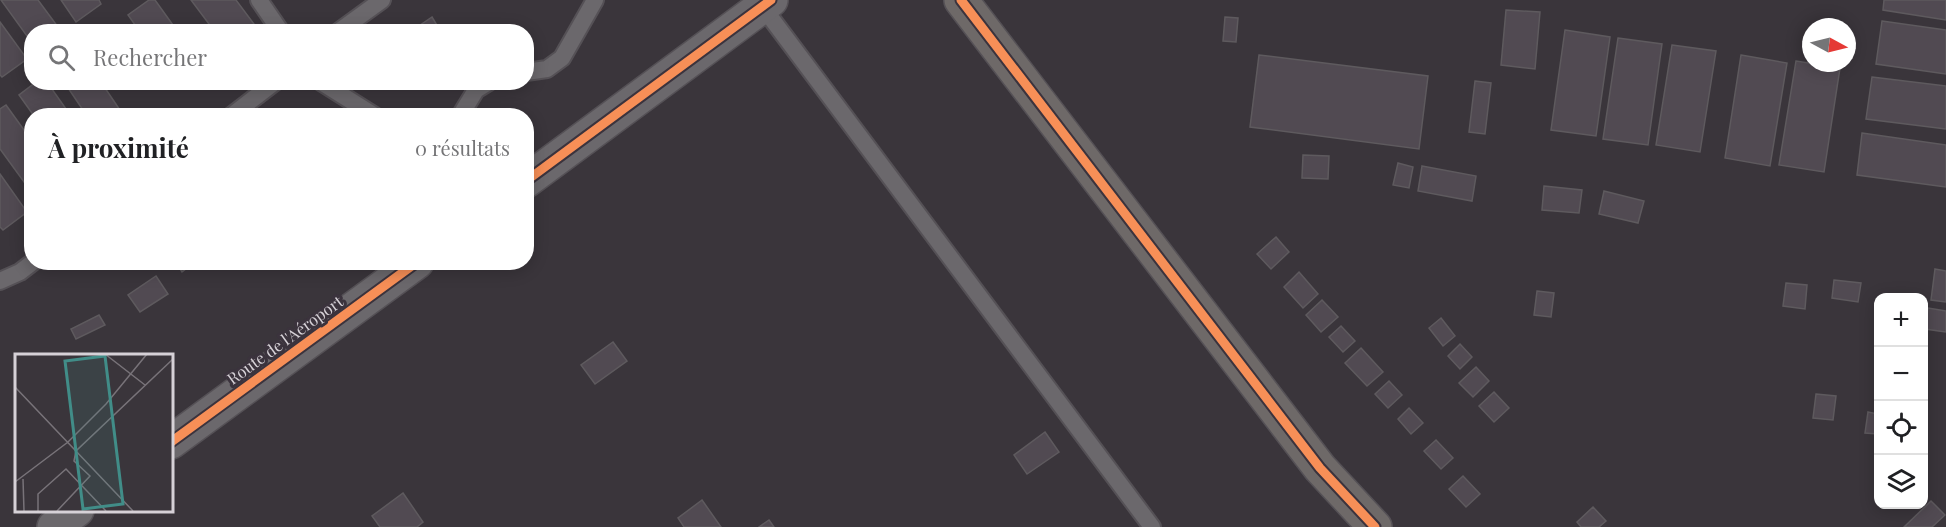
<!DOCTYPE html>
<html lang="fr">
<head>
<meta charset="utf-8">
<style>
  body { margin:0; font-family:"Playfair Display",serif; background:#f6f6f6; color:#202124 }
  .controls { position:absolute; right:18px; bottom:18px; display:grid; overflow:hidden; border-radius:12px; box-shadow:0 3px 15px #0003 }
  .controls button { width:54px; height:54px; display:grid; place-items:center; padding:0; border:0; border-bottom:2px solid #e0e0e0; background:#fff; color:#202124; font:30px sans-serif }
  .compass { position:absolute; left:1802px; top:18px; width:54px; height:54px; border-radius:50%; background:#fff; box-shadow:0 3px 15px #0003; rotate:97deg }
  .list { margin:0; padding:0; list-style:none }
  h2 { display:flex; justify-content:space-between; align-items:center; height:78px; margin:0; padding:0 24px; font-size:26px }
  h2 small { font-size:20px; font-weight:400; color:#757577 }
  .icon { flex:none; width:33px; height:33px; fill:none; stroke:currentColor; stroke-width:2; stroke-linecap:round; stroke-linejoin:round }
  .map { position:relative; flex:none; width:1946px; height:527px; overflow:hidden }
  .search { position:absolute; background:#fff; box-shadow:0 3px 15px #0003; left:24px; top:24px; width:510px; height:66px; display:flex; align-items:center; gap:15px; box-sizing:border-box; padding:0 21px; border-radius:24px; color:#757577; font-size:22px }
  .panel { position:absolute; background:#fff; box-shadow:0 3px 15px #0003; left:24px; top:108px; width:510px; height:162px; border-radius:24px }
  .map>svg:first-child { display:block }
  .building { fill:#514a52; stroke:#5e5a5e; stroke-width:1.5 }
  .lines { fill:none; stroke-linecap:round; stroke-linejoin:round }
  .lane-casing { stroke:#555156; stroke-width:20 }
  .street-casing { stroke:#555156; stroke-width:36 }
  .secondary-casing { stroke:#555156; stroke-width:36 }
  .lane { stroke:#6b686c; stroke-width:16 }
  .street { stroke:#6b686c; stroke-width:33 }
  .secondary { stroke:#6e6968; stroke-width:33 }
  .cycleway-casing { stroke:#3b333d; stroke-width:13 }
  .cycleway { stroke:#f78f57; stroke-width:9 }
  .labels { text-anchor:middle; stroke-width:6; stroke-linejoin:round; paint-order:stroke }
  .street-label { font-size:16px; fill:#d6d1d7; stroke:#3b333d }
  .inset-road { fill:none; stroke:#787379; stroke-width:1.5 }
  .view { fill:#418d88; fill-opacity:0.15; stroke:#418d88; stroke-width:3 }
  .inset-edge { fill:none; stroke:#d6d1d7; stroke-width:3 }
</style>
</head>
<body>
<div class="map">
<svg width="1946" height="527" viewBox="0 0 1946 527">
  <rect width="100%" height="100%" fill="#3a353b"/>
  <!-- building -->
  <g class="building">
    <polygon points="1,0 38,0 61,31 32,32 32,43"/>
    <polygon points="61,0 99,0 101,4 76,22"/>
    <polygon points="149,0 155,0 178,32 140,32 128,15"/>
    <polygon points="191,0 236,0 260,32 215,32"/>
    <polygon points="1884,0 1946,0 1946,20 1883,10"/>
    <polygon points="1506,10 1540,12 1535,69 1501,65"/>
    <polygon points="432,17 441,32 410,32"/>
    <polygon points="1225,17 1238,18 1236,42 1223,41"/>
    <polygon points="1882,21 1946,30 1946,74 1876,64"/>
    <polygon points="0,22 27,59 2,77 0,75"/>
    <polygon points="1565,30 1610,37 1596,136 1551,130"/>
    <polygon points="1618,38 1662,44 1648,145 1603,139"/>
    <polygon points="1672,45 1716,51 1700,152 1656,145"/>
    <polygon points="1259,55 1428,76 1419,149 1250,127"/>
    <polygon points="1741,55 1787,63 1770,166 1725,158"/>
    <polygon points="1796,61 1840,68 1824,172 1779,165"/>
    <polygon points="1872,77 1946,86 1946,129 1866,119"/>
    <polygon points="1475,81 1491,83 1485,134 1469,132"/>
    <polygon points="36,82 47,82 71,116 34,116 19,95"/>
    <polygon points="64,82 101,82 124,116 87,116"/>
    <polygon points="6,105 32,141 32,193 0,149 0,109"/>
    <polygon points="1862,133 1946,145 1946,187 1857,175"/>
    <polygon points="1303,155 1329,156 1328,179 1302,178"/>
    <polygon points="1398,163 1413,167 1409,188 1393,185"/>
    <polygon points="1422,166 1476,176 1472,201 1418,191"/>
    <polygon points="0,174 27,212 3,230 0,227"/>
    <polygon points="1544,186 1582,190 1579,213 1542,210"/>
    <polygon points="1604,191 1644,201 1638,223 1599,214"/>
    <polygon points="1276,237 1289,252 1271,269 1257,254"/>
    <polygon points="176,262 195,262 182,272"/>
    <polygon points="1935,269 1946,271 1946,302 1931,300"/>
    <polygon points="1299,272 1318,294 1303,308 1284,287"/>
    <polygon points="156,276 168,294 140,312 128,295"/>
    <polygon points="1834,280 1861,283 1858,302 1832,298"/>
    <polygon points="1786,283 1807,285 1805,309 1783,306"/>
    <polygon points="1537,291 1554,293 1551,317 1534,315"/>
    <polygon points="1322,300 1338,317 1321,332 1306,315"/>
    <polygon points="1928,308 1946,311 1946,332 1925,329"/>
    <polygon points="99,315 105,325 76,339 71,329"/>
    <polygon points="1441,318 1455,336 1443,346 1429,328"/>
    <polygon points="1341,326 1355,341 1343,352 1329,337"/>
    <polygon points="613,342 627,361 595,384 581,365"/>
    <polygon points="1460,344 1472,357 1460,369 1448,356"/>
    <polygon points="1361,348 1383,372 1367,386 1345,363"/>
    <polygon points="1476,367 1489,381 1473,397 1459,383"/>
    <polygon points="1389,381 1402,395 1388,408 1375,394"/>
    <polygon points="1494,392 1509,408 1494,422 1479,406"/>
    <polygon points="1816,394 1836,396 1833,420 1813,418"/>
    <polygon points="1409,408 1423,423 1411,434 1398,419"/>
    <polygon points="1868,412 1878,414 1878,434 1865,433"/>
    <polygon points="1045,432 1059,452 1027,474 1014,455"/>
    <polygon points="1436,440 1453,458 1441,469 1424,451"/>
    <polygon points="1463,476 1480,494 1466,507 1449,489"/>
    <polygon points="403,493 423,522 417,527 380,527 372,516"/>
    <polygon points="702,500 721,527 684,527 678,518"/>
    <polygon points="1931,501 1945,515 1932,527 1904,527"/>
    <polygon points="1593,507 1606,521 1599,527 1581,527 1577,522"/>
    <polygon points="769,520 774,527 759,527"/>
  </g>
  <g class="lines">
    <defs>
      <g id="lane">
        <polyline points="259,0 281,32"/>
        <polyline points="758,3 762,6 1152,527"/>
        <polyline points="338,32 382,0"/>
        <polyline points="526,72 547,69 562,58 595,0"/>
        <polyline points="321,82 375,116"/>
        <polyline points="231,116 275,82"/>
        <polyline points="460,116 476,90 489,82"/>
        <polyline points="0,281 20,272 33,262"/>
      </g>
      <g id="street">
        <polyline points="526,181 771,0"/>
        <polyline points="171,442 417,262"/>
        <polyline points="54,527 77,510"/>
      </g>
      <polyline id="secondary" points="961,0 1320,468 1375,527"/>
    </defs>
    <!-- lane casing -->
    <use href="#lane" class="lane-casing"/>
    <!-- street casing -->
    <use href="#street" class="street-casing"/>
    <!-- secondary casing -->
    <use href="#secondary" class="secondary-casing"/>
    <!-- lane -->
    <use href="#lane" class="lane"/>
    <!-- street -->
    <use href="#street" class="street"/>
    <!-- secondary -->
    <use href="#secondary" class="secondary"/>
    <defs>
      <g id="cycleway">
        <polyline points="961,0 1320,468 1375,527"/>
        <polyline points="526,181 771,0"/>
        <polyline points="171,442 417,262"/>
      </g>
    </defs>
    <!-- cycleway casing -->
    <use href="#cycleway" class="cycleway-casing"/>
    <!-- cycleway -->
    <use href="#cycleway" class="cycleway"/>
  </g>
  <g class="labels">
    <!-- street labels -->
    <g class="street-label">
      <text transform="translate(285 340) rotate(-36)" y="6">Route de l'Aéroport</text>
    </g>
  </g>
  <!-- overview -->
  <g transform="translate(15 354)">
    <rect width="158" height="158" fill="#3a353b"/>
    <path class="inset-road" d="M90 0 130 31M0 33 118 157M8 125 9 157M0 128 53 88 91 50 132 0M23 157V140L51 115 91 157M42 157 75 122 59 107 61 97 158 5"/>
    <path class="view" d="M90 2 108 150 68 155 50 7Z"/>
    <rect width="158" height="158" class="inset-edge"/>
  </g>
</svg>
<div class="controls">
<button>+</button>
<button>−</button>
<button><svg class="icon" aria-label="locate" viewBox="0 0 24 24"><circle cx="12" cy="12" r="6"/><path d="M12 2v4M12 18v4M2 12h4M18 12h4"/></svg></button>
<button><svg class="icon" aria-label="layers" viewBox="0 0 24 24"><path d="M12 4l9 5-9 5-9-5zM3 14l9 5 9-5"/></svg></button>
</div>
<svg class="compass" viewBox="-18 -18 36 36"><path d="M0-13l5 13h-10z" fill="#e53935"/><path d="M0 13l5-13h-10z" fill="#757577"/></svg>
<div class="search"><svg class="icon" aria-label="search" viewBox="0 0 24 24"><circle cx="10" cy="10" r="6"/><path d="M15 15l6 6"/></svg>Rechercher</div>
<section class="panel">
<h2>À proximité<small>0 résultats</small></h2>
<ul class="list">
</ul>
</section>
</div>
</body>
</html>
